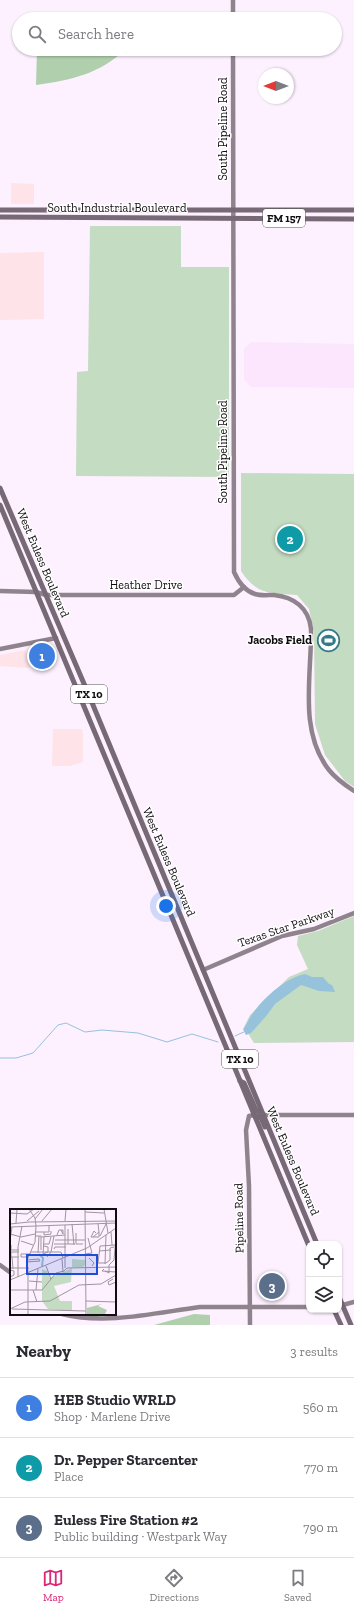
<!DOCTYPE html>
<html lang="en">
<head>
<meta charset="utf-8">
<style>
  body { margin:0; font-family:"Zilla Slab",serif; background:#f7f7f7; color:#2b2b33 }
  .controls { position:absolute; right:12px; bottom:12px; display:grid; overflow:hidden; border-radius:8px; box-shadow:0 1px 3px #0004 }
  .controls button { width:36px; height:36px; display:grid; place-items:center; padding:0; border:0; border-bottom:1px solid #e1e1e2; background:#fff; color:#2b2b33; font:20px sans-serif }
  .compass { position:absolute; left:258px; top:68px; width:36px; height:36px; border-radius:50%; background:#fff; box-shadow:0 1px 3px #0004; rotate:270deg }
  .you { position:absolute; left:166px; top:906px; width:14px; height:14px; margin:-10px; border:3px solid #fff; border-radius:50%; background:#1a73e8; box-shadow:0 0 0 6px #1a73e833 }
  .badge { display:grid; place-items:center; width:26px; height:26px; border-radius:50%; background:#db2777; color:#fff; font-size:13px; font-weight:700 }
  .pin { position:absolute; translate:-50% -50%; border:2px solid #fff; box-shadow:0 1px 4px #0006 }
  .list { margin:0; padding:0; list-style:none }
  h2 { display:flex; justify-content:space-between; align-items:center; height:52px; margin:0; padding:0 16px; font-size:17px }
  h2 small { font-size:13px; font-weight:400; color:#7c7c81 }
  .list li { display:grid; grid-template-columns:26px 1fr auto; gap:12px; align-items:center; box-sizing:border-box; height:60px; padding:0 16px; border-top:1px solid #e1e1e2 }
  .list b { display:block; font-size:15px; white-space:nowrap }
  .list p { margin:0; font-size:13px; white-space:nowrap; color:#7c7c81 }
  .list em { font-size:13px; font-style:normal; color:#7c7c81 }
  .icon { flex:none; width:22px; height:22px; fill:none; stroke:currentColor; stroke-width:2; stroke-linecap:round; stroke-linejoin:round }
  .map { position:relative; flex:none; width:354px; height:1325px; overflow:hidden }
  .search { position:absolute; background:#fff; box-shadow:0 1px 3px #0004; left:12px; right:12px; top:12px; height:44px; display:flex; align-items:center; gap:10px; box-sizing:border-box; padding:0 14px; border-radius:22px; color:#7c7c81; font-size:15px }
  .sheet { height:232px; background:#fff }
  nav { display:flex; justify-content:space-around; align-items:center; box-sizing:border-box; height:56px; border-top:1px solid #e1e1e2; background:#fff; font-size:11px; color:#7c7c81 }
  nav a { display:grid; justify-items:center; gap:2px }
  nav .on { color:#db2777 }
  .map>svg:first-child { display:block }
  .commercial { fill:#fee3e8 }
  .built { fill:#fbe6fe }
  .green { fill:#c4dcc2 }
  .forest { fill:#b0d0ad }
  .water { fill:#96c2dc }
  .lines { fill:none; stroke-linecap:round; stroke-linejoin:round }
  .stream { stroke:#96c2dc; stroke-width:1 }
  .secondary { stroke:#8f848d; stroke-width:4.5 }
  .primary { stroke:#776975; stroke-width:5 }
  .labels { text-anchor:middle; stroke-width:3; stroke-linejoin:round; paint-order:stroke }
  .shield { fill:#fff; stroke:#595659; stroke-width:1 }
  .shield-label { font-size:11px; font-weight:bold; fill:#120d12 }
  .street-label { font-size:12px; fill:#120d12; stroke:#fff }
  .poi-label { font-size:12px; font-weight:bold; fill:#120d12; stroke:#fff; text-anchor:end }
  .inset-river { fill:none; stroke:#96c2dc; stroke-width:2 }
  .inset-road { fill:none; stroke:#9f95a0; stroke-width:1 }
  .view { fill:#1d4ed8; fill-opacity:0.15; stroke:#1d4ed8; stroke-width:2 }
  .inset-edge { fill:none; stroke:#120d12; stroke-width:2 }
</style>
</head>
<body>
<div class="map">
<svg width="354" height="1325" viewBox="0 0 354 1325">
  <rect width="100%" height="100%" fill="#fdf0ff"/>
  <!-- commercial -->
  <g class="commercial">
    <polygon points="11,183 34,184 34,204 11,204"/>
    <polygon points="44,252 44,319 0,320 0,253"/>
    <polygon points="25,650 29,656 30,668 0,666 0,655"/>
    <polygon points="53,729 82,729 83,735 83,762 70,766 52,766"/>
  </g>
  <!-- built -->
  <polygon class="built" points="251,342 354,344 354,388 251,387 244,379 244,349"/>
  <!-- green -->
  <g class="green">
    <polygon points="90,226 181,226 181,267 229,267 229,477 76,476 77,372 88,371"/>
    <path d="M241 473 354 474V787L345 781 325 755 315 724 314 632 309 609 297 595C269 592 258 596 241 571Z"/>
    <polygon points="354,916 354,1042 254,1043 244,1027 250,1015 289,977 308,969 297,945 298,936 318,931"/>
  </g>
  <!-- forest -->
  <g class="forest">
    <path d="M37 49H126C99 74 72 80 36 85Z"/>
    <polygon points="194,1314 210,1315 210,1325 154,1325"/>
  </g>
  <!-- water -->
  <path class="water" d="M305 974 312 977H323L329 984 332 985 335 992 319 991 301 985 275 1004 267 1015 251 1033 246 1035 243 1029C247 1025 248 1020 251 1016 262 999 285 978 305 974Z"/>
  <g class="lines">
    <!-- stream -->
    <g class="stream">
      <polyline points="235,1036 246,1031"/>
      <polyline points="0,1058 16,1058 33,1053 58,1025 66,1023 85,1032 102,1030 138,1033 167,1042 192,1034 218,1042"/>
    </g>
    <!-- secondary -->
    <g class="secondary">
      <polyline points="233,0 233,19"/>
      <path d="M233 49 234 572C238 581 245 591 255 594 261 596 268 595 274 595 294 597 309 608 311 629 312 674 298 731 329 770 336 779 345 785 354 791"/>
      <polyline points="0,591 36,592 46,595 234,595 244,587"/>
      <polyline points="0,649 56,638"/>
      <polyline points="203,970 282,936 314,929 354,913"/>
      <polyline points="263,1115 354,1115"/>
      <polyline points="0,1265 11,1273"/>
      <polyline points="339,1306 354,1302"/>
      <path d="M62 1314C106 1325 154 1313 200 1307H309"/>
      <polyline points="250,1325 249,1186 246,1130 249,1116 254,1115"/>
    </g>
    <!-- primary -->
    <g class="primary">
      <polyline points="0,210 354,210"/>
      <polyline points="0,217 354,219"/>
      <polyline points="0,488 88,693 317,1244"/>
      <polyline points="0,505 309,1246"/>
      <polyline points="240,1081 244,1083 256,1110 263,1115"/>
      <polyline points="254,1115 261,1118 265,1127"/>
      <polyline points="339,1297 351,1325"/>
      <polyline points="334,1310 341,1325"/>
    </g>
  </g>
  <!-- icons -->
  <defs>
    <symbol id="stadium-ring" viewBox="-11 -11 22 22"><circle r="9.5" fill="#fff" stroke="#347a87" stroke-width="1.5"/><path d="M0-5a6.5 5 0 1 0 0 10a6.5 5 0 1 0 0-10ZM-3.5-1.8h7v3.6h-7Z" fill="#347a87"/></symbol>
  </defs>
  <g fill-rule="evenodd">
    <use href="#stadium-ring" x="316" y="628" width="25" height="25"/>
  </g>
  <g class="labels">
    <!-- shield labels -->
    <g class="shield">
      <rect x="263" y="209" width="42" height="18" rx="3"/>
      <rect x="71" y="685" width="36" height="18" rx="3"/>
      <rect x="222" y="1050" width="36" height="18" rx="3"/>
    </g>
    <g class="shield-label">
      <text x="284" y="222">FM 157</text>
      <text x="89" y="698">TX 10</text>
      <text x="240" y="1063">TX 10</text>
    </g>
    <!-- street labels -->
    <g class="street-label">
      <text transform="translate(223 129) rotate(-90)" y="4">South Pipeline Road</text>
      <text x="117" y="212">South Industrial Boulevard</text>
      <text transform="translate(223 452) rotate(-90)" y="4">South Pipeline Road</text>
      <text transform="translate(43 563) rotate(67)" y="4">West Euless Boulevard</text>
      <text x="146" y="589">Heather Drive</text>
      <text transform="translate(169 862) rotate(67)" y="4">West Euless Boulevard</text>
      <text transform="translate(286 927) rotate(-19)" y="4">Texas Star Parkway</text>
      <text transform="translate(293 1161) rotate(67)" y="4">West Euless Boulevard</text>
      <text transform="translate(239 1218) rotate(-91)" y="4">Pipeline Road</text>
    </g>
    <!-- poi labels -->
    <g class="poi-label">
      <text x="312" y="644">Jacobs Field</text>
    </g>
  </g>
  <!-- overview -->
  <g transform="translate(10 1209)">
    <rect width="106" height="106" fill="#fdf0ff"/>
    <path d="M62 50 75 51V56L73 58H62ZM62 59 61 73 44 77 50 92H62V102L38 100 32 92V60L37 62 40 69Z" fill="#c4dcc2"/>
    <path d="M92 95 88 97 97 101 95 105 77 106V99Z" fill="#b0d0ad"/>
    <path class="inset-river" d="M29 45 33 49 32 57"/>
    <path class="inset-road" d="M75 0 76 106M94 0 98 24M75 3 94 4M0 4 17 5 24 0M25 10 33 0M17 12 29 2M32 12 42 0M55 12 56 0M6 14 7 0M0 15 19 13 106 12M62 15 64 36M55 16V59M0 18 106 14M58 20V35M25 23H39V16M34 23V26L41 25V22M101 23 102 36M66 24V35H73M86 24 84 22 81 28H89V23M0 25 11 28 25 25M47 26 49 21H53V25L51 21M25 27H31V41M90 27 96 15M31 28 55 26M83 28 89 23 88 15M0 31 2 18M45 31H75M11 32 23 36M34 35H39L41 28M44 35H65M1 36V41H9M104 38 100 39V51L96 54H88L90 37 106 36M44 40 45 38H56M89 42 101 41M21 43H51L53 49M28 44 29 27M33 45 38 43V38L34 37M75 45 82 44 78 29M33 47 34 28M2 48 3 60M9 48H1V43H9M18 48H11V45H21M37 48 41 43 44 27M52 50 53 63M82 52 79 49 84 54 82 57M17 53 30 52 29 50 17 51M95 55 96 26M36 57 41 70M0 59H19M94 60 92 62 106 63M0 61 4 62V66L0 68M95 62 99 64V56L104 51 106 27M18 64 17 51 25 33 26 17 25 9 19 0M8 68V38L12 17M103 70 98 73 99 76 106 73M0 71 77 39 106 19M19 72 32 73M0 81H32L46 64 54 62 57 59 106 58M23 81 27 93M26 81 28 60M76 92 106 93M0 100 15 93 40 92 69 76 91 75 106 66M2 100 76 102M18 106V64"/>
    <path class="view" d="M17 46H87V65H17Z"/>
    <rect width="106" height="106" class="inset-edge"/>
  </g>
</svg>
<div class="controls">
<button><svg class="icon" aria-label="locate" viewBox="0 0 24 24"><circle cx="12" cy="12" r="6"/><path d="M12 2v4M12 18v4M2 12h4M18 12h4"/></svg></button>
<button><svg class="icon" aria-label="layers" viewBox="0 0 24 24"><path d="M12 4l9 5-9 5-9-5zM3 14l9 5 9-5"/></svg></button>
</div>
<svg class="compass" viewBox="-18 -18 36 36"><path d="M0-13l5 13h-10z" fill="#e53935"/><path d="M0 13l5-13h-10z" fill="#7c7c81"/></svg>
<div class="you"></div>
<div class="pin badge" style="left:42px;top:656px;background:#3f7fe0">1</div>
<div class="pin badge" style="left:290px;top:539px;background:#0f9aa8">2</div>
<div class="pin badge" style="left:272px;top:1286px;background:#5c6f8a">3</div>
<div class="search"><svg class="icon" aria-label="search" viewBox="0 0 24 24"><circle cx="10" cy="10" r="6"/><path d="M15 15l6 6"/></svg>Search here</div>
</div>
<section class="sheet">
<h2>Nearby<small>3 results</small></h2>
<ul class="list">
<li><span class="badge" style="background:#3f7fe0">1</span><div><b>HEB Studio WRLD</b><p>Shop · Marlene Drive</p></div><em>560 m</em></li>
<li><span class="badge" style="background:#0f9aa8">2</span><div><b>Dr. Pepper Starcenter</b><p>Place</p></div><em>770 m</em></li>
<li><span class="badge" style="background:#5c6f8a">3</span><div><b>Euless Fire Station #2</b><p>Public building · Westpark Way</p></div><em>790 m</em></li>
</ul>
</section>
<nav>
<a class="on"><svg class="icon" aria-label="map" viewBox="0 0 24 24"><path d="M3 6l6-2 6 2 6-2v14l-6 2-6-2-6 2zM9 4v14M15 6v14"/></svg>Map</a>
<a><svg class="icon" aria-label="directions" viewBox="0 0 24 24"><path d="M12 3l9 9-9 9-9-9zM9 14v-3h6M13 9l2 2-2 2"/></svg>Directions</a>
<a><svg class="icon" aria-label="saved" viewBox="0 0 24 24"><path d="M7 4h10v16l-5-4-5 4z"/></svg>Saved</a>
</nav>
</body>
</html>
